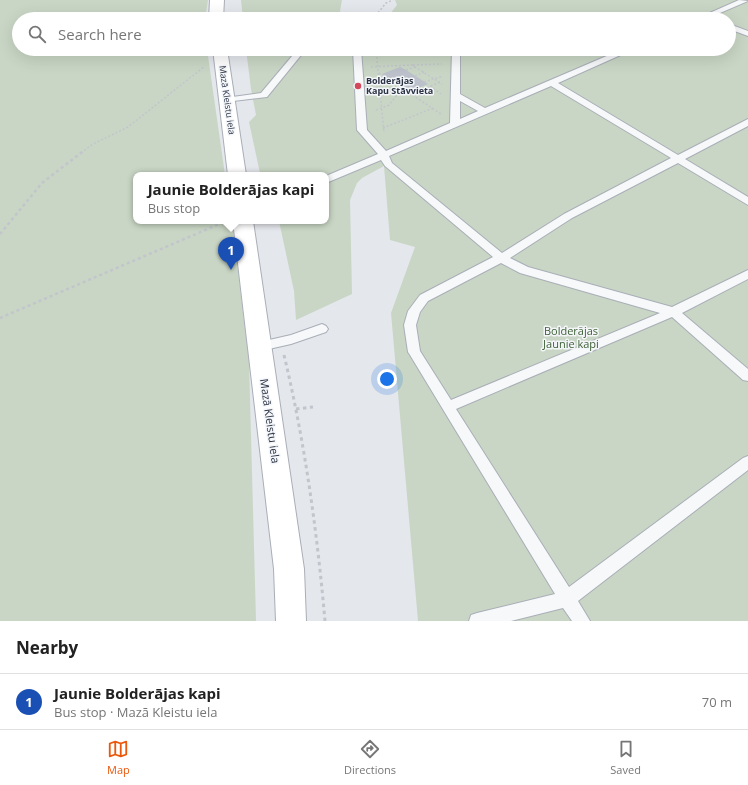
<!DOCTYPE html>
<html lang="en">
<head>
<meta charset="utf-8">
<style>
  body { margin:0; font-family:"Open Sans",sans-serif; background:#f6f6f6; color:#222 }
  .you { position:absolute; left:387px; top:379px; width:14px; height:14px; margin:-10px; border:3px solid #fff; border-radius:50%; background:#1a73e8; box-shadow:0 0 0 6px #1a73e833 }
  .badge { display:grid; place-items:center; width:26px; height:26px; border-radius:50%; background:#ea580c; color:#fff; font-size:13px; font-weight:700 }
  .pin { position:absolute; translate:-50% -33px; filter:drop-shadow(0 1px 2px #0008) }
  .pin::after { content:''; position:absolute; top:21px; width:14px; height:12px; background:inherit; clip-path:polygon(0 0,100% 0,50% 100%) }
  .popup { position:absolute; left:133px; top:172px; width:196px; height:52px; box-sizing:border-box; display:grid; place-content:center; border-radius:8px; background:#fff; filter:drop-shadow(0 1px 3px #0005); font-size:13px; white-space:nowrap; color:#767676 }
  .popup b { font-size:15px; color:#222 }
  .popup::after { content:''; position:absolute; left:50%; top:100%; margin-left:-8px; border:8px solid transparent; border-top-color:#fff }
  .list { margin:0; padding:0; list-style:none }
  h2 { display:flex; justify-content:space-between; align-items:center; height:52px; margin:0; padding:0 16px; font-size:17px }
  h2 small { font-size:13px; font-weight:400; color:#767676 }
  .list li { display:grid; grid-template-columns:26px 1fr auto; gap:12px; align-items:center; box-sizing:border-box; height:56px; padding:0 16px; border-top:1px solid #e0e0e0 }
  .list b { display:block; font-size:15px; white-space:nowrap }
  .list p { margin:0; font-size:13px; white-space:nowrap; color:#767676 }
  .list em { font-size:13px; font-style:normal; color:#767676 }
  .icon { flex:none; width:22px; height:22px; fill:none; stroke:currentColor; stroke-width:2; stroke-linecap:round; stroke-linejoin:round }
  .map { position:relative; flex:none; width:748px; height:621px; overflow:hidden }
  .search { position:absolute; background:#fff; box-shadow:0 4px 16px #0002; left:12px; right:12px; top:12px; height:44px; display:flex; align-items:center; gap:10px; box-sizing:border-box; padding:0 14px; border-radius:22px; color:#767676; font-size:15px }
  .sheet { height:108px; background:#fff }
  nav { display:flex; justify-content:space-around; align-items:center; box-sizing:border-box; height:56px; border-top:1px solid #e0e0e0; background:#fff; font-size:11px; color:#767676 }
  nav a { display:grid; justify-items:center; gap:2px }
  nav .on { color:#ea580c }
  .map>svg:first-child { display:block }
  .green { fill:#c9d6c5 }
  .building { fill:#bbc0ca }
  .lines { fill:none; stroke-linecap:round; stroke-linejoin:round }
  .service-casing { stroke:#a9aeb7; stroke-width:2 }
  .secondary-casing { stroke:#a9aeb7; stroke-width:2 }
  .path-far2 { stroke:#c2c5cb; stroke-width:1.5; stroke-dasharray:2 2; stroke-linecap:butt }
  .path-far1 { stroke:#c2c5cb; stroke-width:2.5; stroke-dasharray:3 3; stroke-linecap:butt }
  .path { stroke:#c2c5cb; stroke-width:3; stroke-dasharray:3.5 3.5; stroke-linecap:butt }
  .service { fill:#f7f8fa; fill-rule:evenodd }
  .secondary { fill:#fff; fill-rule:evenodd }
  .poi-dot { fill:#d1495b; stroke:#f4f6f9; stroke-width:1.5 }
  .labels { text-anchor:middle; stroke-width:3; stroke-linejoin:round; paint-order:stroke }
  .far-poi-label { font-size:9px; font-weight:bold; fill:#2b3445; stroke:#f4f6f9; text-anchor:start }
  .far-street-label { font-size:9px; fill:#2b3445; stroke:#f4f6f9 }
  .park-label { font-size:11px; fill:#3f6138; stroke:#f4f6f9 }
  .street-label { font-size:11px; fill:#2b3445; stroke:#f4f6f9 }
</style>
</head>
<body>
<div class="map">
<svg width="748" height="621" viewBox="0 0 748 621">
  <rect width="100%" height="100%" fill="#e4e7ec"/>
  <!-- green -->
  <g class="green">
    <polygon points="0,0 208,0 205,19 19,19 19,49 207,49 225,175 136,175 136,221 232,221 249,362 256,621 0,621"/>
    <polygon points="241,0 342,0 340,11 342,19 243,19"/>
    <polygon points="395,0 748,0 748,621 418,621 391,313 415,247 390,240 384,166 362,178 357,183 350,200 352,294 296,320 294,291 279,221 326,221 326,175 262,175 260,173 249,122 256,115 251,89 246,49 729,49 729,19 386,19 397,5"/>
  </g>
  <!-- building -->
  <polygon class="building" points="400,67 406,70 428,84 409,92 382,74"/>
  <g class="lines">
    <defs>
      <g id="service">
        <polygon points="739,0 748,1 706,19 696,19"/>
        <polygon points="729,24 748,31 748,36 729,29"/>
        <polygon points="298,49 306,49 267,97 225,102 224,100 225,98 261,93"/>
        <path d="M353 49H361L367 130 386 151 450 123 452 51 454 49H459L460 51V94L485 108 623 49H634L558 83 678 155 748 119V126L685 159 748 197V205L678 163 572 218 510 258 528 267 672 307 748 270V279L682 313 748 369V381L743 380 672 317 456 409 569 587 743 458 748 456V470L578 601 590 621H572L563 608 511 621H469L471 615 477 613 555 594 410 355 408 352 404 325 408 311 420 295 493 257 385 166 381 160 326 183V176L378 154 357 130ZM551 86 671 158 564 214 502 253 392 163 389 156ZM460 101 478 111 460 119ZM501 263 520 273 660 313 451 400 420 351 416 325 420 312 428 301Z"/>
        <polygon points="322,324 326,326 328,329 326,332 291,344 260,351 256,349 254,346 256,343 291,335"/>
      </g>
      <g id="secondary">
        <polygon points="210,0 224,0 223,19 209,19"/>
        <polygon points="213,49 227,49 246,175 228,175"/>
        <polygon points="233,221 253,221 304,569 306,621 276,621 274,569"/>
      </g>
    </defs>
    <!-- service casing -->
    <use href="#service" class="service-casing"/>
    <!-- secondary casing -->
    <use href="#secondary" class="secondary-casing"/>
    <!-- path-far2 -->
    <g class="path-far2">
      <polyline points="373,19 386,3 393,0"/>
      <polyline points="376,49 384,133"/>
      <polyline points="413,65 442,64"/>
      <polyline points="371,67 412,65 442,84"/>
      <polyline points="406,70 415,67"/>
      <polyline points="379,73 441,114"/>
      <polyline points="415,76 424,72"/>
      <polyline points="424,82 443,76"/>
      <polyline points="430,86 441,94"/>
      <polyline points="374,88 395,93 396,96 389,105 374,111"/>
      <polyline points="427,88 440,82"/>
      <polyline points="395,93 406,90"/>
      <polyline points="383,128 433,108"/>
      <polyline points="81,153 93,144 128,127 205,66"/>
    </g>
    <!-- path-far1 -->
    <g class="path-far1">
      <polyline points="0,234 42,183 82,152"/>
      <polyline points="0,318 224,222"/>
    </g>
    <!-- path -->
    <g class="path">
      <path d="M284 355C305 443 317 531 325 621"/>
      <polyline points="296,409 313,407"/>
    </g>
    <!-- service -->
    <use href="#service" class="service"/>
    <!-- secondary -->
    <use href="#secondary" class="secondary"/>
  </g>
  <!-- markers -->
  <circle class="poi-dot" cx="358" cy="86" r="4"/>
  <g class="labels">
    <!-- far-poi labels -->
    <g class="far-poi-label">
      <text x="366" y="84">Bolderājas<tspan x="366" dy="10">Kapu Stāvvieta</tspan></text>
    </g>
    <!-- far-street labels -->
    <g class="far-street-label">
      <text transform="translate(227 100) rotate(82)" y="3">Mazā Kleistu iela</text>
    </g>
    <!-- park labels -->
    <g class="park-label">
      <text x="571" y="335">Bolderājas<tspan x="571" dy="13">Jaunie kapi</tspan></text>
    </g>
    <!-- street labels -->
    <g class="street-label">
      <text transform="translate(270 421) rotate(82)" y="4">Mazā Kleistu iela</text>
    </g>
  </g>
</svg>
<div class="you"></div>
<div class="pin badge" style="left:231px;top:270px;background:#1a4fb4">1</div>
<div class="popup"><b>Jaunie Bolderājas kapi</b>Bus stop</div>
<div class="search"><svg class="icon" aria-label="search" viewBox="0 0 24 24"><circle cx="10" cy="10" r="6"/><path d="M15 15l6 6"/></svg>Search here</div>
</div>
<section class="sheet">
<h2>Nearby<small></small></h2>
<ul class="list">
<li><span class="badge" style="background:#1a4fb4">1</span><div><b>Jaunie Bolderājas kapi</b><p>Bus stop · Mazā Kleistu iela</p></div><em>70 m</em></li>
</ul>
</section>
<nav>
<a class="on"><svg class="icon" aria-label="map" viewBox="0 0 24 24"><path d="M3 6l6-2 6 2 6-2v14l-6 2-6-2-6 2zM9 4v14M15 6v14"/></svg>Map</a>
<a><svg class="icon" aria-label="directions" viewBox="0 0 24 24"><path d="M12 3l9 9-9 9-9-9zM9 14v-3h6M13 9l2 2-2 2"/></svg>Directions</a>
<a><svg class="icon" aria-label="saved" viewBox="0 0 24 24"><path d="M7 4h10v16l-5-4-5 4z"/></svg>Saved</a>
</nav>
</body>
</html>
